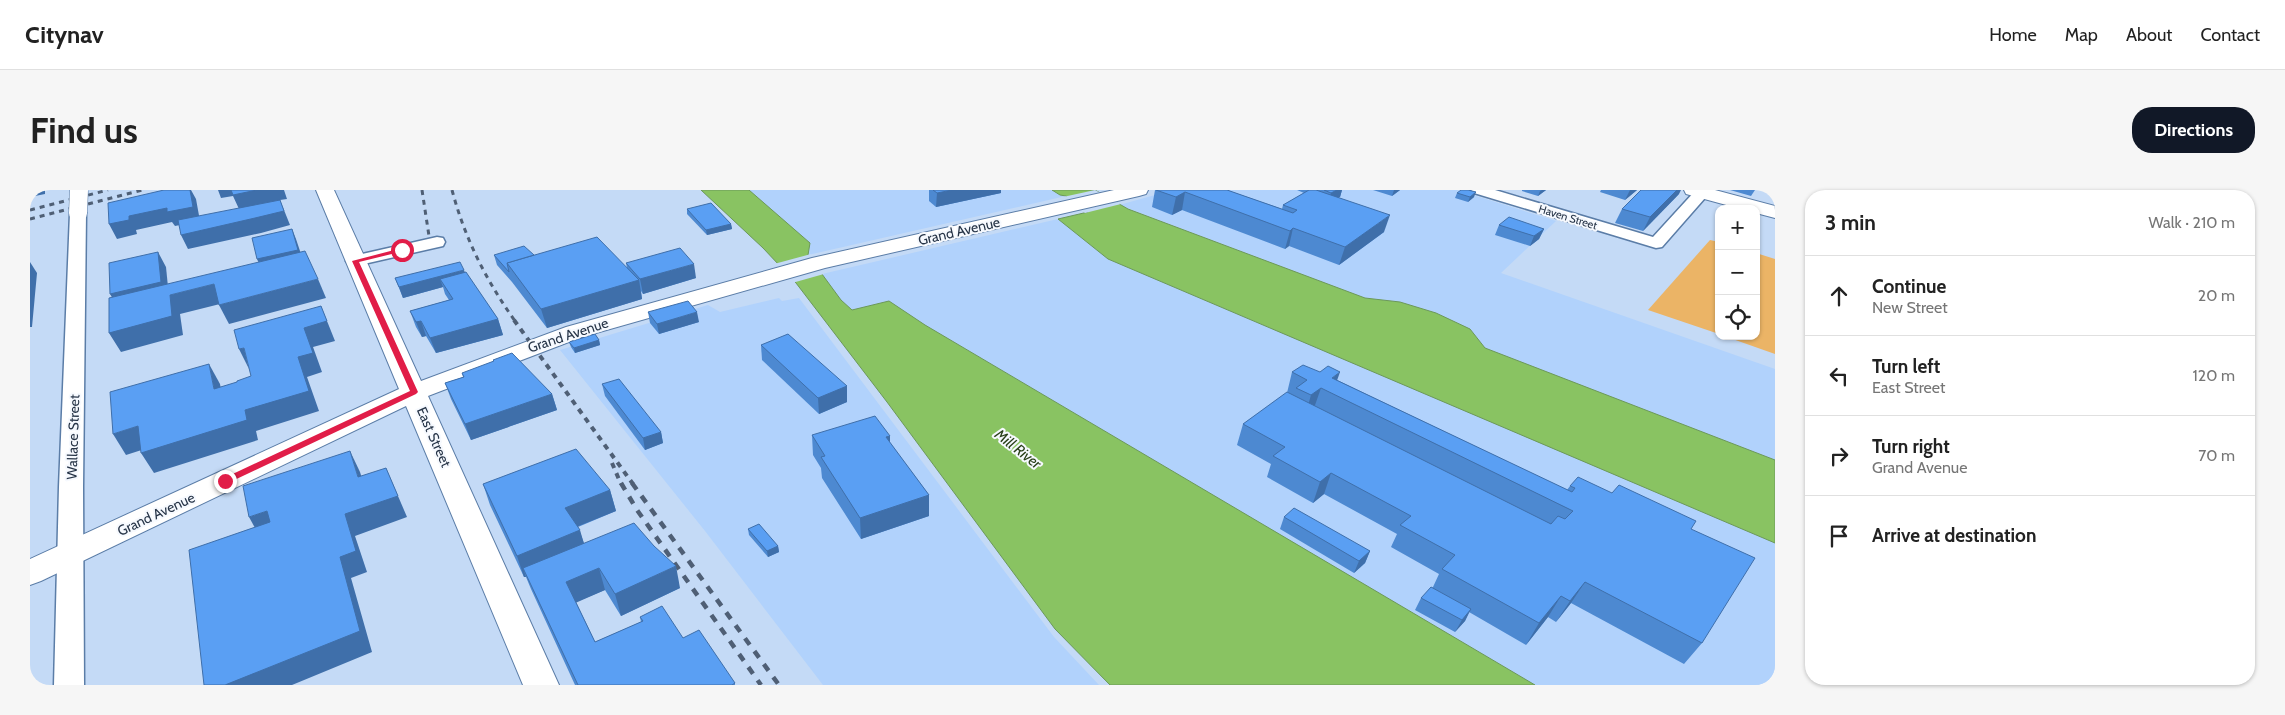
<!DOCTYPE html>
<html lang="en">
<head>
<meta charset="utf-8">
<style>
  body { margin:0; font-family:Cabin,sans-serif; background:#f6f6f6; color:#222 }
  .controls { position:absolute; right:15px; top:15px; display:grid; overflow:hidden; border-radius:10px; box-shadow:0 1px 4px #0004 }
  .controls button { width:45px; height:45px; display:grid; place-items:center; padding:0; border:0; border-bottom:1px solid #e0e0e0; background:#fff; color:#222; font:25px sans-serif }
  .stop { position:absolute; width:15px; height:15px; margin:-11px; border:4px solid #e11d48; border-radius:50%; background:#fff }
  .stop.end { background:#e11d48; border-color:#fff; box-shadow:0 1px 5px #0008 }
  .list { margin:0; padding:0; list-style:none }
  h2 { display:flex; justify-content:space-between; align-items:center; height:65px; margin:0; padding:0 20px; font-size:21px }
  h2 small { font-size:16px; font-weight:400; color:#767676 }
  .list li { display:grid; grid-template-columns:32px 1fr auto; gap:15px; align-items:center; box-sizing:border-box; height:80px; padding:0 20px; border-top:1px solid #e0e0e0 }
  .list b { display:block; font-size:19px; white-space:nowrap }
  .list p { margin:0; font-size:16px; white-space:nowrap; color:#767676 }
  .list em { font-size:16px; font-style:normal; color:#767676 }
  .icon { flex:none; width:28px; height:28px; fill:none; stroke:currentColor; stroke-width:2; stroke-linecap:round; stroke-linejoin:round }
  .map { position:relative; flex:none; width:1745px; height:495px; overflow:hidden; border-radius:20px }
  header { display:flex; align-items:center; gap:30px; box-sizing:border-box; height:70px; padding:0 25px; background:#fff; border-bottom:1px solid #e0e0e0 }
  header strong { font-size:24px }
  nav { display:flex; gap:28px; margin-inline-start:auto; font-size:18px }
  .intro { display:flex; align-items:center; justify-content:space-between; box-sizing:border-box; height:120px; padding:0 30px }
  h1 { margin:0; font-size:35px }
  .button { padding:12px 22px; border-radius:20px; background:#111827; color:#fff; font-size:18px; font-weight:700 }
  main { display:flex; gap:30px; padding:0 30px }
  aside { flex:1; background:#fff; border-radius:20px; box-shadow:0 1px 4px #0004 }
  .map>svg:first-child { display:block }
  .built { fill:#b1d2fc }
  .green { fill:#ebb466 }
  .water { fill:#89c362; stroke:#6b985a }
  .pier { fill:#c4daf6 }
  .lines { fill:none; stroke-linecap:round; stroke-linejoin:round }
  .street-casing { stroke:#5b7da7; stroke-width:3 }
  .secondary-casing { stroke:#5b7da7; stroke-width:2 }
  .street { fill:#fff; fill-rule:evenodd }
  .secondary { fill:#fff; fill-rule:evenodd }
  .rail-far2 { stroke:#4f5f75; stroke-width:3; stroke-dasharray:5 5; stroke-linecap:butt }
  .rail-far1 { stroke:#4f5f75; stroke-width:4; stroke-dasharray:5.5 5.5; stroke-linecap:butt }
  .rail { stroke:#4f5f75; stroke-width:4.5; stroke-dasharray:8 8; stroke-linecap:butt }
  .street-bridge-casing { stroke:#5b7da7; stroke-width:19; stroke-linecap:butt }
  .street-bridge { stroke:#fff; stroke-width:18 }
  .wall { fill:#4d89d1 }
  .shaded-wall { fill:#3f6faa }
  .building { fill:#5a9ff3; stroke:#3f6faa }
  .route { fill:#e11d48 }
  .labels { text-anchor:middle; stroke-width:4; stroke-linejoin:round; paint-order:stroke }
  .far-street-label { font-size:11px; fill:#263447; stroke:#f6f9fe }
  .street-label { font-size:14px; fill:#263447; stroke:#f6f9fe }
  .water-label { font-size:15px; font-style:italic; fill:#2a411a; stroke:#f6f9fe }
</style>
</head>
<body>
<header>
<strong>Citynav</strong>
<nav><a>Home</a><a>Map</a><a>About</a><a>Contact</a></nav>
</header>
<div class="intro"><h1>Find us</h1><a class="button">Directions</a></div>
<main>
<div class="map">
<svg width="1745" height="495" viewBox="0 0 1745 495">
  <rect width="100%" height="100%" fill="#c4daf6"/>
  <!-- built -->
  <g class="built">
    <polygon points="719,0 1021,0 1030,5 1036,6 778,65 780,53"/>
    <polygon points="1143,0 1427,0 1526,31 1471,83 1745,179 1745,270 1455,158 1440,139 1406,123 1370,112 1335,108 1089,15"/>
    <polygon points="1028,29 1078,69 1745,353 1745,495 1505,495 895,135 859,111 822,120 811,110 792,84"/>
    <polygon points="749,108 752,111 769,108 1024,447 1069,495 793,495 675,341 530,160 678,115 690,122"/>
  </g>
  <!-- green -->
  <g class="green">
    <polygon points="1680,50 1689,52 1689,144 1618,120"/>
    <polygon points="1726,63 1745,69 1745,164 1694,146 1726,146"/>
  </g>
  <!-- water -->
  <g class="water">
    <polygon points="671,0 719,0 780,53 778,65 811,110 822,120 859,111 895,135 1505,495 1080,495 1025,439 857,212 766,93 733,58"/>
    <polygon points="1022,0 1065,0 1098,19 1335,108 1370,112 1406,123 1440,139 1455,158 1745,270 1745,353 1078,69 1028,29 1058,22 1036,6 1030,5"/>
  </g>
  <!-- pier -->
  <g class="pier">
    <polygon points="1065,0 1091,14 1055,23 1033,7"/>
    <polygon points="781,64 794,84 762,93 744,74"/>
  </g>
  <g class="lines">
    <defs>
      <g id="street">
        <polygon points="1441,0 1465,0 1623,47 1666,0 1682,0 1632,57 1626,58 1444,3"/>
        <polygon points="48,18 54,20 56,23 53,297 54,495 24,495 29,297 40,23 42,20"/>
        <polygon points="407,47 413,48 415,52 413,56 325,76 319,75 316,71 319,67"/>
      </g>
      <g id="secondary">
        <polygon points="286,0 304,0 391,191 536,137 782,68 1084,0 1118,0 1116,4 1109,6 795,78 552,147 398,206 529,495 493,495 376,216 11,391 0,395 0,369 369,199"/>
        <polygon points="1654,0 1685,0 1745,16 1745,28 1726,23 1726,19 1711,19 1656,4"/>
      </g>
    </defs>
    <!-- street casing -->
    <use href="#street" class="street-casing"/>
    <!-- secondary casing -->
    <use href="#secondary" class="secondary-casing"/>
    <!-- street -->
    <use href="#street" class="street"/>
    <!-- secondary -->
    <use href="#secondary" class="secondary"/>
    <!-- rail-far2 -->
    <g class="rail-far2">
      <polyline points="392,0 399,46"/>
      <path d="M422 0C435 49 456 90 485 131"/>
      <polyline points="0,20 78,0"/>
      <polyline points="0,29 112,0"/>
    </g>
    <!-- rail-far1 -->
    <g class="rail-far1">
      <polyline points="484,130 603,294"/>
      <polyline points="582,273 591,294"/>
    </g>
    <!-- rail -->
    <g class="rail">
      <polyline points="591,293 607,320 731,495"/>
      <polyline points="602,293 749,495"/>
    </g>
    <defs>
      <polyline id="street-bridge" points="48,23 49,0"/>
    </defs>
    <!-- street-bridge casing -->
    <use href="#street-bridge" class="street-bridge-casing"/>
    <!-- street-bridge -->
    <use href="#street-bridge" class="street-bridge"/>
  </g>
  <!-- wall -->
  <g class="wall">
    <polygon points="899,0 971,0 971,3 906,17 899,11"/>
    <polygon points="1125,0 1197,0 1252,19 1253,15 1274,3 1267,0 1312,0 1310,7 1308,7 1354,42 1309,75 1259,56 1255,59 1152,20 1142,25 1122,17"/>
    <polygon points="1343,0 1370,0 1362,6"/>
    <polygon points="1492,0 1516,0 1508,6 1492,1"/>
    <polygon points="1571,0 1607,0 1595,10 1570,2"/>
    <polygon points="1700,0 1725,0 1721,6"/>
    <polygon points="1427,3 1444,7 1438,12 1425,8"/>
    <polygon points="1649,4 1613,41 1585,33 1592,19"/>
    <polygon points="657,19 701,34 702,39 677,45 657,24"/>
    <polygon points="1469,35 1514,39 1509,49 1500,56 1465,45"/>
    <polygon points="464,65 504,65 597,78 596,73 666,88 613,104 611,101 612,109 517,138 482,92 467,75"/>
    <polygon points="435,82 468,129 473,145 406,163 396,146 392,147 386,137 380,121 419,110 415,104 413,97 373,108 365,88"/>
    <polygon points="618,122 669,132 629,144 620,133"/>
    <polygon points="569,150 570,155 545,163 541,157 539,152"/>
    <polygon points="731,155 817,196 817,212 789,224 732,170"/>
    <polygon points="1262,182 1307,190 1537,300 1540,296 1661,339 1672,453 1654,474 1541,413 1526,432 1518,427 1496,455 1439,422 1435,431 1425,442 1385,420 1391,408 1403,397 1409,384 1361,357 1367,344 1294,304 1283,313 1237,287 1241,274 1207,255 1213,234 1257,203"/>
    <polygon points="432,183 522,204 527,220 441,250 421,209 415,193 433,187"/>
    <polygon points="572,194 631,242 633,253 615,260 575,206"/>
    <polygon points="782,245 860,246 860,253 899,305 899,326 831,349 792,288 791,278 783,265"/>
    <polygon points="453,294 580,300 586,321 548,337 554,353 650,398 591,426 575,400 546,412 565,452 611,432 610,427 653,448 705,493 705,495 545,495 501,399 496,387 494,387 460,315"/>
    <polygon points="1254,327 1340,361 1335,373 1324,383 1250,339"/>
    <polygon points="718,339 748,356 749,362 738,367 719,345"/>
  </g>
  <!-- shaded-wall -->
  <g class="shaded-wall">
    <polygon points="7,0 15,0 15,4 0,7 0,1"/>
    <polygon points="160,0 161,0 166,9 170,31 145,36 142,32 106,40 107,44 87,49 79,34"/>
    <polygon points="188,0 254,0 257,9 250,10 260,35 231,43 158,59 151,45 209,19 203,6 191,8"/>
    <polygon points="922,0 971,0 971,3 906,17 907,3"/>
    <polygon points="1307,0 1312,0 1310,7 1298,12 1301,3"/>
    <polygon points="1364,0 1370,0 1362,6"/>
    <polygon points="1512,0 1516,0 1508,6 1510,1"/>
    <polygon points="1600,0 1607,0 1595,10"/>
    <polygon points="1647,0 1651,0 1649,4 1613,41 1620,27"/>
    <polygon points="1155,2 1152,20 1142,25 1146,7"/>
    <polygon points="1446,2 1444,7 1438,12 1440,7"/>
    <polygon points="1360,25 1354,42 1309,75 1315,57"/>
    <polygon points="701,34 702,39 677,45 676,40"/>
    <polygon points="1263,38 1259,56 1255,59 1260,41"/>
    <polygon points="262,39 266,49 273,70 232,80 227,69"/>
    <polygon points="1514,39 1509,49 1500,56 1504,46"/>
    <polygon points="128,62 136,77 139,107 89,119 80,104"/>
    <polygon points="0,72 7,83 2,137 0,137"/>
    <polygon points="664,74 666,88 613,104 610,89"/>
    <polygon points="434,80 438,91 410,89 413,97 373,108 369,97"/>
    <polygon points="288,89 296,108 199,134 189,115"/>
    <polygon points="609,90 612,109 517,138 511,119"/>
    <polygon points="184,94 194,113 150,124 153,145 91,162 79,143 140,105"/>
    <polygon points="291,116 305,151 283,157 292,182 277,187 289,221 226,241 228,250 124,283 111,263 215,220 268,167 274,138"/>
    <polygon points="667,122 669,132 629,144 627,134"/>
    <polygon points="468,129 473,145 406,163 400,148"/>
    <polygon points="391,131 396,146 392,147 386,132"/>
    <polygon points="569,150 570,155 545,163 544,158"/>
    <polygon points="214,158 219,179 209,159"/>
    <polygon points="179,174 190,194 195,219 184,199"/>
    <polygon points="1310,182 1303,202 1302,188"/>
    <polygon points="817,196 817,212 789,224 788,208"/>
    <polygon points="1291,198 1284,218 1275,226 1281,205"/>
    <polygon points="522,204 527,220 441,250 435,234"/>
    <polygon points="108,236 121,257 96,265 83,244"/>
    <polygon points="631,242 633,253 615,260 613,248"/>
    <polygon points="860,246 860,267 856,247"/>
    <polygon points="320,261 330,282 338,308 328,287"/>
    <polygon points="356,278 377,327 325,346 337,382 321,388 342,462 262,495 195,495 310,367 315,324"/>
    <polygon points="1301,283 1294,304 1283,313 1290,292"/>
    <polygon points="580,300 586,321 541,339 535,318"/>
    <polygon points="899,305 899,326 831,349 830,328"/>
    <polygon points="237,321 249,342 231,349 219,327"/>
    <polygon points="550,340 556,361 493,378 496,387 494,387 487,366"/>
    <polygon points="748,356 749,362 738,367 737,361"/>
    <polygon points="1340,361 1335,373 1324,383 1329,371"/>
    <polygon points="646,376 650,398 591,426 585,404"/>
    <polygon points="569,378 575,400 543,414 536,392"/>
    <polygon points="1555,392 1541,413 1526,432 1540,411"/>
    <polygon points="1531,406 1518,427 1496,455 1509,433"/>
    <polygon points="1441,419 1435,431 1425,442 1432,430"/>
  </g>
  <!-- building -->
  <g class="building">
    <polygon points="134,0 160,0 163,17 137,22 137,18 99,26 99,30 79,34 78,13"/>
    <polygon points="201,0 227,0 203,5"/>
    <polygon points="903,0 922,0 907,3"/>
    <polygon points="1126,0 1197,0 1263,23 1267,20 1253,15 1279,0 1286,0 1360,25 1315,57 1263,38 1260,41 1155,2 1146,7"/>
    <polygon points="1294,0 1307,0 1301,3"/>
    <polygon points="1431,0 1438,0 1446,2 1440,7 1427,3"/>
    <polygon points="1611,0 1647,0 1620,27 1592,19"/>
    <polygon points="250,10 254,21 225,28 151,45 148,30"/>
    <polygon points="681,13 701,34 676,40 657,19"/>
    <polygon points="1479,27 1514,39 1504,46 1469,35"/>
    <polygon points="262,39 268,60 227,69 222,48"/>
    <polygon points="567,47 609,90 511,119 477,73"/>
    <polygon points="494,56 504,65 477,73 479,82 464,65"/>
    <polygon points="650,58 664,74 610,89 596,73"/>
    <polygon points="275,61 288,89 189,115 184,94 140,105 142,126 79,143 79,108"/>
    <polygon points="128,62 131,92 80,104 79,73"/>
    <polygon points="430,72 434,80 369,97 365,88"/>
    <polygon points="436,82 468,129 400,148 391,131 386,132 380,121 423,109 410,89"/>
    <polygon points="658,111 667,122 627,134 618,122"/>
    <polygon points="291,116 297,131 274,138 283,163 268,167 279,201 215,220 217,230 111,263 108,236 83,244 80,202 179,174 184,199 207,192 207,191 221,186 214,158 209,159 204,140"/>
    <polygon points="565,144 569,150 544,158 539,152"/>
    <polygon points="758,144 817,196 788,208 731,155"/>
    <polygon points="482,163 522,204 435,234 415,193 434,187 432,183 464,171 463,170"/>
    <polygon points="1273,175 1290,182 1298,176 1310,182 1302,188 1542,302 1545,298 1540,296 1548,287 1582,303 1589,295 1666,331 1661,339 1725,368 1672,453 1555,392 1540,411 1531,406 1509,433 1412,379 1425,365 1370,335 1381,326 1301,283 1290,292 1243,266 1255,257 1213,234 1257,202 1521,334 1528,326 1535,329 1543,321 1291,198 1281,205 1266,198 1277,190 1262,182"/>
    <polygon points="589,189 631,242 613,248 572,194"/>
    <polygon points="845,226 860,246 856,247 899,305 830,328 791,267 795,266 782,245"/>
    <polygon points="546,259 580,300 535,318 550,340 487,366 453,294"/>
    <polygon points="320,261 328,287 356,278 368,306 315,324 326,361 310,367 330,441 195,495 174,495 159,360 240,332 237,321 219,327 213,296"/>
    <polygon points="1264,318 1340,361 1329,371 1254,327"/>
    <polygon points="604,333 624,356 646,376 585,404 569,378 536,392 565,452 613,431 610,427 632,416 653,448 669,440 705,493 702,495 548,495 493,378"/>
    <polygon points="729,334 748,356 737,361 718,339"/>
    <polygon points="1401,397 1441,419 1432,430 1391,408"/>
  </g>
  <!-- route -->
  <polygon class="route" points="372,58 374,61 329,72 388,202 386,204 198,293 192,293 192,289 380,201 322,71"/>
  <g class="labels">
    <!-- far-street labels -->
    <g class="far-street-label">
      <text transform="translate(1538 27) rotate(17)" y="4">Haven Street</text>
    </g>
    <!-- street labels -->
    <g class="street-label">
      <text transform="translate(929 41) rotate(-13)" y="5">Grand Avenue</text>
      <text transform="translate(538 145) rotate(-18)" y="5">Grand Avenue</text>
      <text transform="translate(43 247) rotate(-88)" y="5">Wallace Street</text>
      <text transform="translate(404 247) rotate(66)" y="5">East Street</text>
      <text transform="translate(126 324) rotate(-25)" y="5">Grand Avenue</text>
    </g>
    <!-- water labels -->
    <g class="water-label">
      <text transform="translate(988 259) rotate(38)" y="5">Mill River</text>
    </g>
  </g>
</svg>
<div class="controls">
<button>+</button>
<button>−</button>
<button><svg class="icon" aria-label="locate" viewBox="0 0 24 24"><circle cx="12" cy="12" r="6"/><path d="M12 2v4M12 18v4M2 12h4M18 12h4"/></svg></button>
</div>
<div class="stop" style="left:372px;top:60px"></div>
<div class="stop end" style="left:195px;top:291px"></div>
</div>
<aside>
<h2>3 min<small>Walk · 210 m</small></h2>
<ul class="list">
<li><svg class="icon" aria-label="ahead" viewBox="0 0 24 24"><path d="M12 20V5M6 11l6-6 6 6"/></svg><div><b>Continue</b><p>New Street</p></div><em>20 m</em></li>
<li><svg class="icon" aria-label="left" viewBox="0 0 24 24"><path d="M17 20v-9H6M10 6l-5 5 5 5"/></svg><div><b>Turn left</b><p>East Street</p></div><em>120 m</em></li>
<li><svg class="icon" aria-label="right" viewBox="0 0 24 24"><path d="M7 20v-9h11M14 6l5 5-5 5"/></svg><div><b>Turn right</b><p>Grand Avenue</p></div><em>70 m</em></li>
<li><svg class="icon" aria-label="arrive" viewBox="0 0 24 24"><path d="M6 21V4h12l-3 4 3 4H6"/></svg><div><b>Arrive at destination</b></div></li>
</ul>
</aside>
</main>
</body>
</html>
